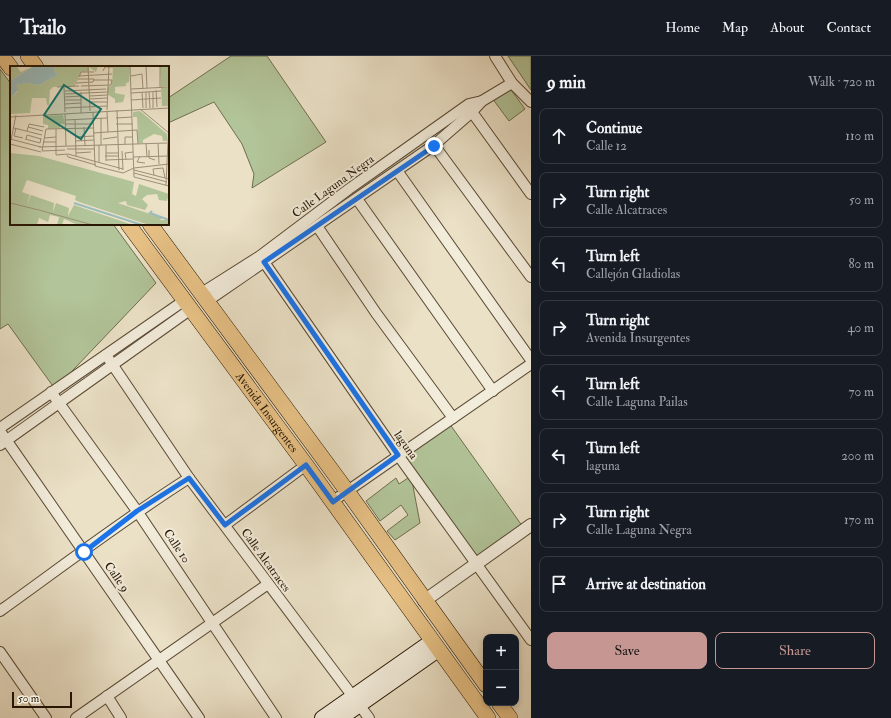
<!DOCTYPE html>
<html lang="en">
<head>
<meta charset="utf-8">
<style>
  body { margin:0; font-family:"IM FELL Double Pica",serif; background:#242831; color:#f1f3f6 }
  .controls { position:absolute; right:12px; bottom:12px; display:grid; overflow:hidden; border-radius:8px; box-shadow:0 2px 6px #0003 }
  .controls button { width:36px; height:36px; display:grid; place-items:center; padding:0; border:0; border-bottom:1px solid #363941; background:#171b24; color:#f1f3f6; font:20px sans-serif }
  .scale { position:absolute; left:12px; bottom:10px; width:60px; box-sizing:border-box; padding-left:4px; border:2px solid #291703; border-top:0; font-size:11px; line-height:14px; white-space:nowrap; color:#291703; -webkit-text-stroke:3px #f2ecdb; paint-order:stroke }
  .stop { position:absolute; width:12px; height:12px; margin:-9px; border:3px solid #1a73e8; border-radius:50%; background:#fff }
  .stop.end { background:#1a73e8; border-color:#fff; box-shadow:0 1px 4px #0008 }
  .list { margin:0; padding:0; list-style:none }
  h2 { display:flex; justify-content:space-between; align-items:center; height:52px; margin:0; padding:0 16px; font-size:17px }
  h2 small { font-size:13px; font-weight:400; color:#9ea1a6 }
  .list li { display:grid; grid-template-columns:26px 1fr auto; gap:12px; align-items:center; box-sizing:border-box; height:56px; margin:0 8px 8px; padding:0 8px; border:1px solid #363941; border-radius:8px }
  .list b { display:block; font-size:15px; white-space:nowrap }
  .list p { margin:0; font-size:13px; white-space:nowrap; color:#9ea1a6 }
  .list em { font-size:13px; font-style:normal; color:#9ea1a6 }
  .actions { display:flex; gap:8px; padding:12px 16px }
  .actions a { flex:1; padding:9px 0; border:1px solid #c59692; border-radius:8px; text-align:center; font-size:14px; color:#c59692 }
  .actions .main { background:#c59692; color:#111 }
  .icon { flex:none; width:22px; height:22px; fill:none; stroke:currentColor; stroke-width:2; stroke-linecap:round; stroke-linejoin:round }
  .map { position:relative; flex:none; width:531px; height:662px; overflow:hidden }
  header { display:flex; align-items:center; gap:24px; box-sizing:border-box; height:56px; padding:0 20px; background:#171b24; border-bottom:1px solid #363941 }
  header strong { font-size:19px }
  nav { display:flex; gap:22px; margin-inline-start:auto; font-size:14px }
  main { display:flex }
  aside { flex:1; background:#171b24 }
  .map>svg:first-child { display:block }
  .green { fill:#b2c499; stroke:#6e6e4e }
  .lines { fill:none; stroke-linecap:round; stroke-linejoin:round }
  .minor-casing { stroke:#5a4a34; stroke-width:12 }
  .tertiary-casing { stroke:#5a4a34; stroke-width:14 }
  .secondary-casing { stroke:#291703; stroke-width:16 }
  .primary-casing { stroke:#291703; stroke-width:16 }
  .minor { stroke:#f2ecdb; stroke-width:10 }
  .tertiary { stroke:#f2ecdb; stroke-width:12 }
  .secondary { stroke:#f2ecdb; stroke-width:14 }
  .primary { stroke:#e6c084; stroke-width:15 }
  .route { stroke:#1a73e8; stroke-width:5 }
  .labels { text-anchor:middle; stroke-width:4; stroke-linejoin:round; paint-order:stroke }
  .street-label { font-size:12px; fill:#291703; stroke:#f2ecdb }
  .inset-river { fill:none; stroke:#9bbcbd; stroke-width:2 }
  .inset-road { fill:none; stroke:#9d9079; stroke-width:1 }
  .view { fill:#0f766e; fill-opacity:0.15; stroke:#0f766e; stroke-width:2 }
  .inset-edge { fill:none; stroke:#291703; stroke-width:2 }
</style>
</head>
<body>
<header>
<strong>Trailo</strong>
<nav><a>Home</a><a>Map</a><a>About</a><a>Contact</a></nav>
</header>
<main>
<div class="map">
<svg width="531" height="662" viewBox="0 0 531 662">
  <rect width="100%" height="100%" fill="#ebe1c7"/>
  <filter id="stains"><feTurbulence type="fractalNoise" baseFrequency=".005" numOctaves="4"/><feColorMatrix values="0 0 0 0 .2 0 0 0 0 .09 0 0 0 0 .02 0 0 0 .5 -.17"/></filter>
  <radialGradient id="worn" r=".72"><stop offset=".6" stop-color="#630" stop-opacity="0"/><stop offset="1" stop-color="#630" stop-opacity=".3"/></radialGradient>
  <!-- green -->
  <g class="green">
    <polygon points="231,0 267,0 326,86 252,132 254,118 242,88 214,46 168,67 168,42"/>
    <polygon points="508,0 531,0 531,34"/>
    <polygon points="0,13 11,28 11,168 113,168 156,227 55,333 8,268 0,273"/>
    <polygon points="509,31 525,53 509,65 492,42"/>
    <polygon points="449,367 523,471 479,503 400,400"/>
    <polygon points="411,420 420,467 395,484 387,475 408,459 401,449 380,465 366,445 396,422 399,428"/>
  </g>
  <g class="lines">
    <defs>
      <g id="minor">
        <polyline points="495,0 512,27 531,46"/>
        <polyline points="472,56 531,138"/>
        <polyline points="434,89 531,221"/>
        <polyline points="398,116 531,304"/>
        <polyline points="357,143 493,335"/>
        <polyline points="317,170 376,257 453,362"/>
        <polyline points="264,206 398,399 531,584"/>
        <polyline points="200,238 260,200 349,133 469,48 482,45 512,27"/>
        <polyline points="206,246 434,89 472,56 482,45"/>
        <polyline points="106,299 189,422 369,662"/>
        <polyline points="51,336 137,455 276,662"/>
        <polyline points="0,372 185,244"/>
        <polyline points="0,375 199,662"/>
        <polyline points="0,389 191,253"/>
        <polyline points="333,445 531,308"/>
        <polyline points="225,469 306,409"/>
        <path d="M0 555C63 510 124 463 189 422"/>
        <polyline points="0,596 46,662"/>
        <polyline points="107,640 121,662"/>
        <polyline points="76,662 268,528"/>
      </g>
      <polyline id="tertiary" points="424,545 531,469"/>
      <g id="secondary">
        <polyline points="322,662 432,585"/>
        <polyline points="341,662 438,594"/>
      </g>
      <g id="primary">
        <polyline points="2,0 11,12"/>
        <polyline points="28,0 36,11"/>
        <path id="s1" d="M128 168 306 409 488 662"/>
        <polyline points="150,168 347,435 486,629"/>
        <polyline points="499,647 510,662"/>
      </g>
    </defs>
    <!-- minor casing -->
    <use href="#minor" class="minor-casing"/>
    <!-- tertiary casing -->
    <use href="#tertiary" class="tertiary-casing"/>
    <!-- secondary casing -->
    <use href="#secondary" class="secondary-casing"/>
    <!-- primary casing -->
    <use href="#primary" class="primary-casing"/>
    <!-- minor -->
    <use href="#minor" class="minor"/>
    <!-- tertiary -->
    <use href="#tertiary" class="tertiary"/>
    <!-- secondary -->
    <use href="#secondary" class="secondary"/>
    <!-- primary -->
    <use href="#primary" class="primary"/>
  </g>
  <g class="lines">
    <!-- route -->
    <polyline class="route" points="84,496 137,455 189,422 225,469 306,409 333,446 398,399 264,206 434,90"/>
  </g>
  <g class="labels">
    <!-- street labels -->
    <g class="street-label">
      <text transform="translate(333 130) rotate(-36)" y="4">Calle Laguna Negra</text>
      <text dy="4" stroke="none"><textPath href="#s1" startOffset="234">Avenida Insurgentes</textPath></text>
      <text transform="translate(406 389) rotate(55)" y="4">laguna</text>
      <text transform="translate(177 490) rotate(56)" y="4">Calle 10</text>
      <text transform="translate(266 504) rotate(54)" y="4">Calle Alcatraces</text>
      <text transform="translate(117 521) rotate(55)" y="4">Calle 9</text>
    </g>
  </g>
  <!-- overview -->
  <g transform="translate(10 10)">
    <rect width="159" height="159" fill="#ebe1c7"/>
    <path d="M0 0H6L11 6 24 0 0 15ZM45 0H88L86 6 79 1V5L71 6 65 20 43 21 40 24 39 39H37L36 32H22L20 47 0 48V33L8 25 5 19 16 17 29 19 48 9 44 5ZM103 0H120L119 16 116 17V20L105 21V27L115 29 113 36 105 37V33L97 28V22L102 19ZM150 0H159V20L151 21ZM151 22H159V40H152ZM130 45 157 68V75H153L152 70 144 68 133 74V77H128L127 51H123V46ZM53 49 55 58H50V62L38 63V59L33 58V50ZM0 87 29 90 124 116 122 128 126 130 129 118 159 128 157 135 149 134 147 128 137 129 132 133 138 139 135 144 117 139 116 135 108 137 152 152 150 154H159V159H139L72 137 65 134 66 130 17 114 12 126 20 129 17 139 21 129 44 137 43 146 46 137 59 142 58 150 64 139 123 159H68L54 153 52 159H47L49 151 40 149 38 156 29 152 27 159H0Z" fill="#b2c499"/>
    <path d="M24 0H45L44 5 48 9 29 19 16 17 6 19 8 24 0 33V15Z" fill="#9bbcbd"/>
    <path class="inset-river" d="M64 137 132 159M142 145 140 147 159 154"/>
    <path class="inset-road" d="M78 0 80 45M120 0 124 111 159 120M136 0 137 22M150 0V22M93 5 95 1H103M69 10 102 8M121 10 132 8 133 23M69 11 71 6H84M66 17 83 16 84 13H68M71 20 101 19 102 14H84M47 21 69 20M54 21 55 46M121 23 159 21M146 24 147 41M55 25 96 23M71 26V47M132 26 133 42M136 26V42M139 26 140 42M143 26V42M121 27 151 25M55 28 97 26M80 30 97 29M55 31 71 30M80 33 97 32M55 34H71M121 34 151 32M80 36H97M55 38 71 37M55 42 97 40M130 43 159 67M97 44 99 0M107 44 109 104M97 45 98 66M83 46 85 100 113 107 124 102 159 98M55 48 56 80M0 51 159 42M91 52V66M106 52 122 51M55 54 97 52M65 54 66 90M55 58H83M106 58H123M18 61 33 65M74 61 75 79M4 62 32 69M6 62 4 70 13 72M46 63V89L58 88 113 103M17 65 19 58 34 61M91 66V79M83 67 127 64 128 78M65 71 84 70M34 72 46 71M0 73 31 81M15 73 30 77 31 72M16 73 17 69 31 73M93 73 107 71M1 74 6 49M65 75 84 74M33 76H46M148 77 149 98M0 78 31 86M115 78V71H123M136 78 137 90M89 79V96M96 79V95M29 81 157 77M57 83H85M55 84 32 85 36 63 83 62M139 84V92L145 94M112 85 113 104M66 87 81 86M96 87H109M57 89 58 91 86 99M95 90H108M130 90 127 96 135 97M123 91 159 90M116 93 115 87 123 86M96 94 123 93M124 104 159 113M124 107 157 116M144 109 143 103 153 102 155 112M156 119 159 54M0 137 29 144M29 144 83 159"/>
    <path class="view" d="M54 19 91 43 71 73 34 49Z"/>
    <rect width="159" height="159" class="inset-edge"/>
  </g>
  <rect width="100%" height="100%" filter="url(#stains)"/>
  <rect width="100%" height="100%" fill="url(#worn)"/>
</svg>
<div class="controls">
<button>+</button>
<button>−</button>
</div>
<div class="scale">50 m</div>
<div class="stop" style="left:84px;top:496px"></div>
<div class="stop end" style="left:434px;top:90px"></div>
</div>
<aside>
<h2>9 min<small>Walk · 720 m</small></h2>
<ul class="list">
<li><svg class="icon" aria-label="ahead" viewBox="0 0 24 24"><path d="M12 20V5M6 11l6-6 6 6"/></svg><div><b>Continue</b><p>Calle 12</p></div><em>110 m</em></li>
<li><svg class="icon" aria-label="right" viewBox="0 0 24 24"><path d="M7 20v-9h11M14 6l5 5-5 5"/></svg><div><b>Turn right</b><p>Calle Alcatraces</p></div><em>50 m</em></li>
<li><svg class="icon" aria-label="left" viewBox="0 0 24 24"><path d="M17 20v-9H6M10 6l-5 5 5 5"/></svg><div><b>Turn left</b><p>Callejón Gladiolas</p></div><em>80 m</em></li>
<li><svg class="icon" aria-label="right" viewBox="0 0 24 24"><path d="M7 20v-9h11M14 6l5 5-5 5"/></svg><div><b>Turn right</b><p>Avenida Insurgentes</p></div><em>40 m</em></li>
<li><svg class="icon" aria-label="left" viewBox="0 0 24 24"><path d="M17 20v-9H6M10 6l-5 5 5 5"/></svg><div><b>Turn left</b><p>Calle Laguna Pailas</p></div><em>70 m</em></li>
<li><svg class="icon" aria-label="left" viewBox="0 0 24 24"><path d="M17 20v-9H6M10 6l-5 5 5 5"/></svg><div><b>Turn left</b><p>laguna</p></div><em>200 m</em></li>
<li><svg class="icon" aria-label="right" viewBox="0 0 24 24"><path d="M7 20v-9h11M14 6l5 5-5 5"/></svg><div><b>Turn right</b><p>Calle Laguna Negra</p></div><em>170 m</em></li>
<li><svg class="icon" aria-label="arrive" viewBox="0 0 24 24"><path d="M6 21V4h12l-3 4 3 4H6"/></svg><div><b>Arrive at destination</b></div></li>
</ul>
<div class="actions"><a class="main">Save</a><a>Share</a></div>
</aside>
</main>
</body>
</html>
